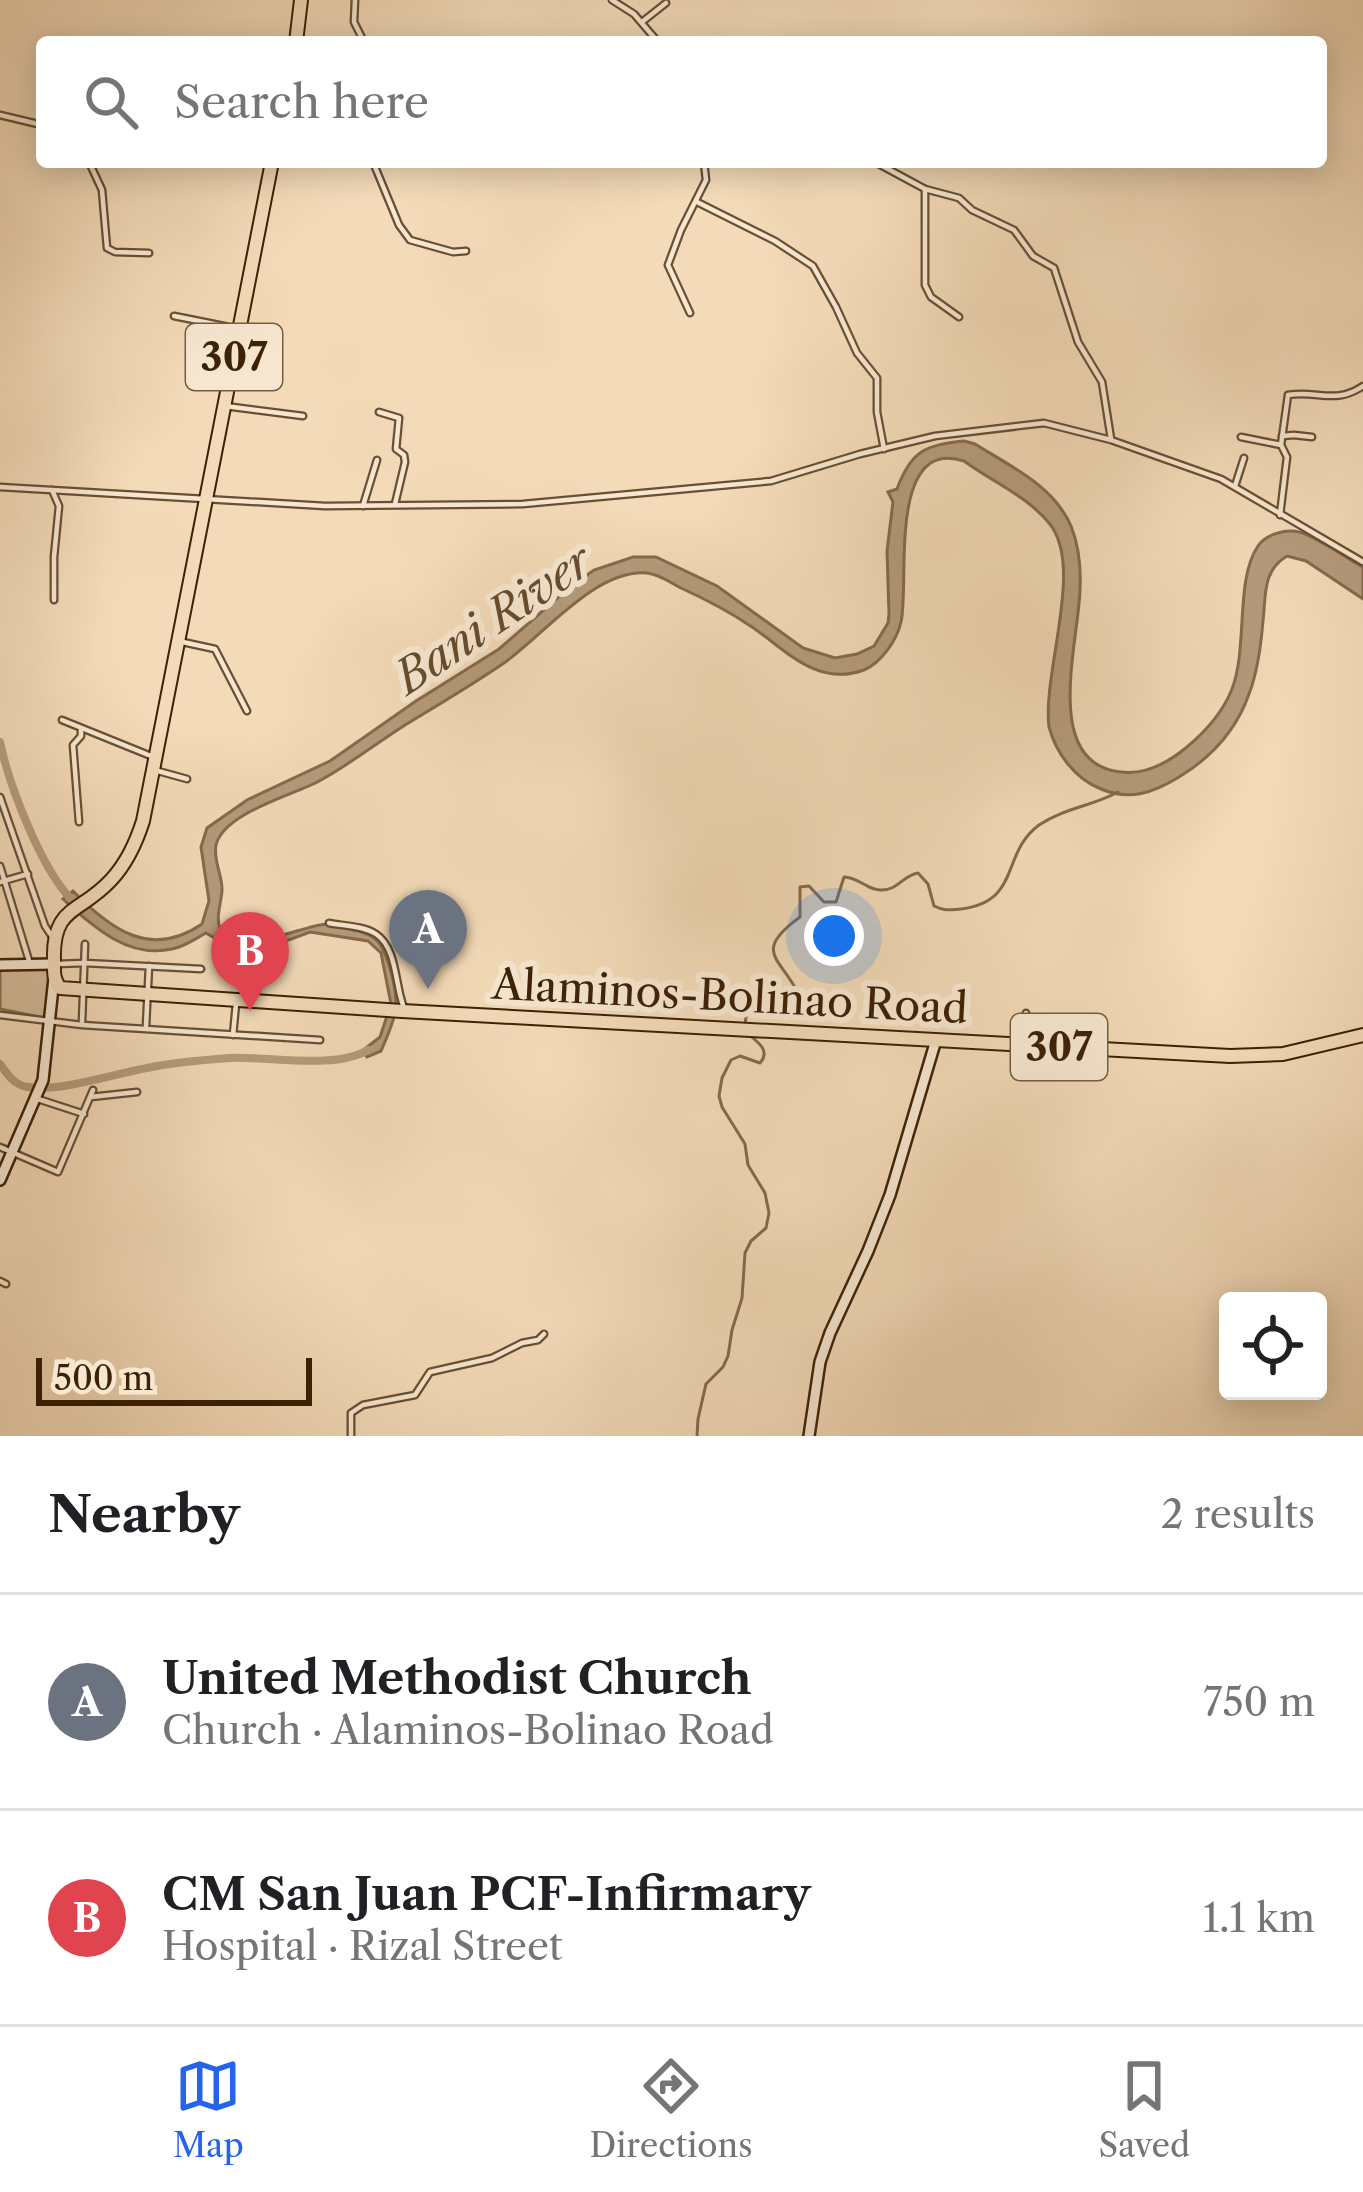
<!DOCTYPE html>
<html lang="en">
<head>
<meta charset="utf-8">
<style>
  body { margin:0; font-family:"Libre Caslon Text",serif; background:#f2f2f2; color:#202124 }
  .controls { position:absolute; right:36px; bottom:36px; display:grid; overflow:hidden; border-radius:12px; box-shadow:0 6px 30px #0003 }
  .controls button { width:108px; height:108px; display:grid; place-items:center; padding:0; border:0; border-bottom:3px solid #e0e0e0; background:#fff; color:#202124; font:60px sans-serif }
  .scale { position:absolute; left:36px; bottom:30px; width:276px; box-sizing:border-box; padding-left:12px; border:6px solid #3c2105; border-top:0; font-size:33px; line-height:42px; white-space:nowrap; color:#3c2105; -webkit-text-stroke:9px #f7e7d1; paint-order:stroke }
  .you { position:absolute; left:834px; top:936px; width:42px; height:42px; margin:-30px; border:9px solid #fff; border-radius:50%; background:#1a73e8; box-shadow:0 0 0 18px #1a73e833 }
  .badge { display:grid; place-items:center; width:78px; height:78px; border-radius:50%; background:#2563eb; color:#fff; font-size:39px; font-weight:700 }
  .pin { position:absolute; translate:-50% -99px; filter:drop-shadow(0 3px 6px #0008) }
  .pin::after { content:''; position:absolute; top:63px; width:42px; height:36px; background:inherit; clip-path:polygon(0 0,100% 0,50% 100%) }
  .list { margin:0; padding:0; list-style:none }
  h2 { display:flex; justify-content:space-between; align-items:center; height:156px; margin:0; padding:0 48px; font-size:51px }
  h2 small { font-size:39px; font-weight:400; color:#757577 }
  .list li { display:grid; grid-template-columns:78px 1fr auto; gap:36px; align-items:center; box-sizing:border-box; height:216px; padding:0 48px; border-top:3px solid #e0e0e0 }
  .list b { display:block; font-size:45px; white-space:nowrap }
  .list p { margin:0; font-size:39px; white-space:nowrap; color:#757577 }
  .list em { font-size:39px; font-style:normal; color:#757577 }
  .icon { flex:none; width:66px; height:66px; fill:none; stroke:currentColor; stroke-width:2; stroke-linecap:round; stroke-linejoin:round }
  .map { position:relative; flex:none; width:1363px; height:1436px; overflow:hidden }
  .search { position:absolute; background:#fff; box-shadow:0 6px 30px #0003; left:36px; right:36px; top:36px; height:132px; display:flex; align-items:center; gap:30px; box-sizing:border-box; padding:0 42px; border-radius:12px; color:#757577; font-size:45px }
  .sheet { height:588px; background:#fff }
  nav { display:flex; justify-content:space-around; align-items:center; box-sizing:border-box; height:168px; border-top:3px solid #e0e0e0; background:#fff; font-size:33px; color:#757577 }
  nav a { display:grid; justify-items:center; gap:6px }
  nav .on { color:#2563eb }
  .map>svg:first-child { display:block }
  .green { fill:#d4bb9a; stroke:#886e50; stroke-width:3 }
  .water { fill:#b59b7b; stroke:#856a4c; stroke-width:3 }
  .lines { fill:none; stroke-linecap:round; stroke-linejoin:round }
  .stream { stroke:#856a4c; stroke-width:3 }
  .river { stroke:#b59b7b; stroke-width:8 }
  .street-casing { stroke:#6a4f32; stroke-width:9 }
  .secondary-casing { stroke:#3c2105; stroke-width:14 }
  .primary-casing { stroke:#3c2105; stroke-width:16 }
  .street { stroke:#f7e7d1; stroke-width:4.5 }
  .secondary { stroke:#f7e7d1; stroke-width:9 }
  .primary { stroke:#f3dab8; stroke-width:12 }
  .labels { text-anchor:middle; stroke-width:12; stroke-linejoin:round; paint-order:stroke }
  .shield { fill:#f7e7d1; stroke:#745c42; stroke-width:3 }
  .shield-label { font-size:39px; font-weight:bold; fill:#3c2105 }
  .street-label { font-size:42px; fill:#3c2105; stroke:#f7e7d1 }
  .water-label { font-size:45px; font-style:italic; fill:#664c2e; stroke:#f7e7d1 }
</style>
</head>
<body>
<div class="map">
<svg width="1363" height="1436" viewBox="0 0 1363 1436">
  <rect width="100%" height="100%" fill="#f3dab8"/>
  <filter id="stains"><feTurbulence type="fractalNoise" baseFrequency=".00167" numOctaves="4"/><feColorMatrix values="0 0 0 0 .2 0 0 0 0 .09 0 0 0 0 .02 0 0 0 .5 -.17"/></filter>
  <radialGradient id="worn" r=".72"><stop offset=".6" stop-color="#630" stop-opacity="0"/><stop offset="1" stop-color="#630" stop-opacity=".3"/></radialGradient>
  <!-- green -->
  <polygon class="green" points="50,968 45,1018 0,1009 0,969"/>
  <!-- water -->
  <path class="water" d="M964 441 975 444C1010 466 1054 486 1071 526 1079 546 1081 568 1080 589 1079 642 1041 764 1121 772 1145 775 1169 762 1187 747 1206 731 1223 712 1232 689 1248 648 1235 579 1258 546 1266 534 1286 529 1299 532 1314 535 1348 559 1363 567V599L1306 561 1287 556C1262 571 1266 596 1263 621 1261 645 1258 671 1249 694 1236 731 1212 757 1179 777 1153 793 1130 801 1101 789 1075 779 1056 753 1049 727 1042 672 1085 566 1049 523 1027 496 991 481 964 461 886 436 910 586 901 622 897 640 881 663 864 670 817 687 787 651 752 627 730 612 705 599 681 588 671 583 659 574 647 573 595 569 544 635 504 663 472 685 438 705 405 725 377 743 350 764 321 780 295 795 224 812 216 845 213 860 222 874 222 889 222 901 216 914 219 925 230 963 303 924 328 924 336 925 346 928 354 930 377 935 382 943 389 965 401 1005 397 1013 381 1051L367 1057 362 1051 380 1037 391 1004 381 953 368 941 310 932 267 948 244 951 228 946 206 933C195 939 184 947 172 949 127 959 93 926 63 899L73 891C111 930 151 959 202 924L209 901 201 847 207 828 247 800 330 761 416 701 499 649 570 587 594 570 633 557H656L717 586 803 648 835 658 857 654 874 646 888 623 889 614 887 551 893 502 888 492 897 489C911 451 925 445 964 441Z"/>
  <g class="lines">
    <!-- stream -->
    <g class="stream">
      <path d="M745 1025 746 1016 752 1011 784 1012 797 1003 798 993C780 957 752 952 800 917V887L809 886 824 902H836L844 877C859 877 868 891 882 890 898 890 902 876 918 873L928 884 934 906C944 911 949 910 961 909 1022 901 1000 854 1039 825 1064 808 1093 806 1118 792"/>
      <path d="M697 1436 698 1419 706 1384 723 1367 728 1356 732 1330 742 1298 745 1253 751 1241 766 1228 769 1213 765 1193 748 1165 745 1144 722 1107 719 1096 722 1078 731 1060 740 1056 760 1063C771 1051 758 1042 748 1034"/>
    </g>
    <!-- river -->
    <g class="river">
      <path d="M0 742C9 785 42 872 74 902"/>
      <path d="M0 1064C7 1074 14 1085 27 1087 61 1092 113 1074 147 1068 174 1062 202 1060 230 1058 269 1056 334 1070 368 1050"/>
    </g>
    <defs>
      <g id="street">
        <polyline points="355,0 354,22 364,42"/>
        <polyline points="612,0 634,14 658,42"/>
        <polyline points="642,22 666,3"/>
        <polyline points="0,115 42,125"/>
        <polyline points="89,162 102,190 107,248 115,252 149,253"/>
        <polyline points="373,162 399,225 410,240 453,252 466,251"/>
        <polyline points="875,162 925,189 959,198 972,210 1014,230 1033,256 1054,268 1078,342 1102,382 1111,439"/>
        <polyline points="925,189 925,285 931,297 959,317"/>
        <polyline points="697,202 775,241 813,266 836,307 857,353 877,378 877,412 884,449"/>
        <polyline points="690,313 668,265 681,230 706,180 704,162"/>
        <polyline points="174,316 239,329"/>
        <polyline points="225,406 303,416"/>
        <polyline points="379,412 399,418 396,449 404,455 405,462 395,504"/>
        <polyline points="1282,436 1294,435 1312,437"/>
        <polyline points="1241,437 1281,445 1287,457 1280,515"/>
        <path d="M1281 445 1288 395C1317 390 1335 405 1363 386"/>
        <polyline points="1235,486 1244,458"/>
        <polyline points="0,487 325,506 523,504 771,481 860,454 935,436 1044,423 1111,440 1221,479 1363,562"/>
        <polyline points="52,490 59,506 54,557 54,600"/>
        <polyline points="363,506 377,460"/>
        <polyline points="178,641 215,649 247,711"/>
        <polyline points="62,720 151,756"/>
        <polyline points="158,771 187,779"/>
        <polyline points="0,797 45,926 53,938"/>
        <polyline points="79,822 73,745 81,736 81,730"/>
        <polyline points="0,866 30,964"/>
        <polyline points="0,882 28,874"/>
        <path d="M329 923C344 926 364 926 376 934 397 948 395 984 403 1005"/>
        <polyline points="57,964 85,963 201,969"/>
        <polyline points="1026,1013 1026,1043"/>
        <polyline points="0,1015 82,1025 320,1040"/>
        <polyline points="82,1022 85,944"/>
        <polyline points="146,1026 149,966"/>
        <polyline points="233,1035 236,1004"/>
        <polyline points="91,1097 137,1092"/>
        <polyline points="38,1099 84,1114"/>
        <polyline points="0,1147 58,1172 93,1090"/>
        <polyline points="0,1281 6,1284"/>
        <polyline points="351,1436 351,1413 363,1405 415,1395 430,1372 492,1358 522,1343 538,1340 544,1334"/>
      </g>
      <g id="secondary">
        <polyline points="0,965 54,964"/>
        <polyline points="0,1180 43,1080 54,978"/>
        <polyline points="809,1436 820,1362 830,1333 868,1251 890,1195 936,1040"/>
      </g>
      <g id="primary">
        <polyline points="296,42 301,0"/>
        <path d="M272 162 143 821C136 843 127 863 111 880 80 914 52 905 54 961 54 973 53 978 60 988L402 1011 1230 1056 1283 1054 1363 1035"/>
      </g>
    </defs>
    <!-- street casing -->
    <use href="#street" class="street-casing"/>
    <!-- secondary casing -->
    <use href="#secondary" class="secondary-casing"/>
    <!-- primary casing -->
    <use href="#primary" class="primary-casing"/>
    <!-- street -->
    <use href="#street" class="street"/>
    <!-- secondary -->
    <use href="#secondary" class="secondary"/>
    <!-- primary -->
    <use href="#primary" class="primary"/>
  </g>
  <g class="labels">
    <!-- shield labels -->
    <g class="shield">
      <rect x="186" y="324" width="96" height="66" rx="9"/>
      <rect x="1011" y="1014" width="96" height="66" rx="9"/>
    </g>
    <g class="shield-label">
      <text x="234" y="371">307</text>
      <text x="1059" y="1061">307</text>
    </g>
    <!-- street labels -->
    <g class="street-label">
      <text transform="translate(730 996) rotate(3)" y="15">Alaminos-Bolinao Road</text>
    </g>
    <!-- water labels -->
    <g class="water-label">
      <text transform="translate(493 619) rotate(-34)" y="16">Bani River</text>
    </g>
  </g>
  <rect width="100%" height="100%" filter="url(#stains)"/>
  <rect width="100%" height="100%" fill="url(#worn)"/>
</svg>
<div class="controls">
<button><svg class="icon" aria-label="locate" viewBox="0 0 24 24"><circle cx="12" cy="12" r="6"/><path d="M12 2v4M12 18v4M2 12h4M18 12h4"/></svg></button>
</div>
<div class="scale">500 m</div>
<div class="you"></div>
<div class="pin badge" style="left:428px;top:989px;background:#6b7280">A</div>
<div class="pin badge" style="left:250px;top:1011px;background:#e0444e">B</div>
<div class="search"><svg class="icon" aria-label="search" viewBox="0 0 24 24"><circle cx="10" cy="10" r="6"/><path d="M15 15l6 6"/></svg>Search here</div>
</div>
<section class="sheet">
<h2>Nearby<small>2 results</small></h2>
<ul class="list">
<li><span class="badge" style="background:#6b7280">A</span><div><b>United Methodist Church</b><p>Church · Alaminos-Bolinao Road</p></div><em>750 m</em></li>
<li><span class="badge" style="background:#e0444e">B</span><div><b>CM San Juan PCF-Infirmary</b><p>Hospital · Rizal Street</p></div><em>1.1 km</em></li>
</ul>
</section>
<nav>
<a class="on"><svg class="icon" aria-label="map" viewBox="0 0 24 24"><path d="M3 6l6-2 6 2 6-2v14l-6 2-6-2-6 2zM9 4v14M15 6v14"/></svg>Map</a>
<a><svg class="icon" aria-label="directions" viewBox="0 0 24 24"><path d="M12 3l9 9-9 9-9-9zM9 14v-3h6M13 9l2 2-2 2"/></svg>Directions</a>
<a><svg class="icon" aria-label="saved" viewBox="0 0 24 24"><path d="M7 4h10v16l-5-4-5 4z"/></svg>Saved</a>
</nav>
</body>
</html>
